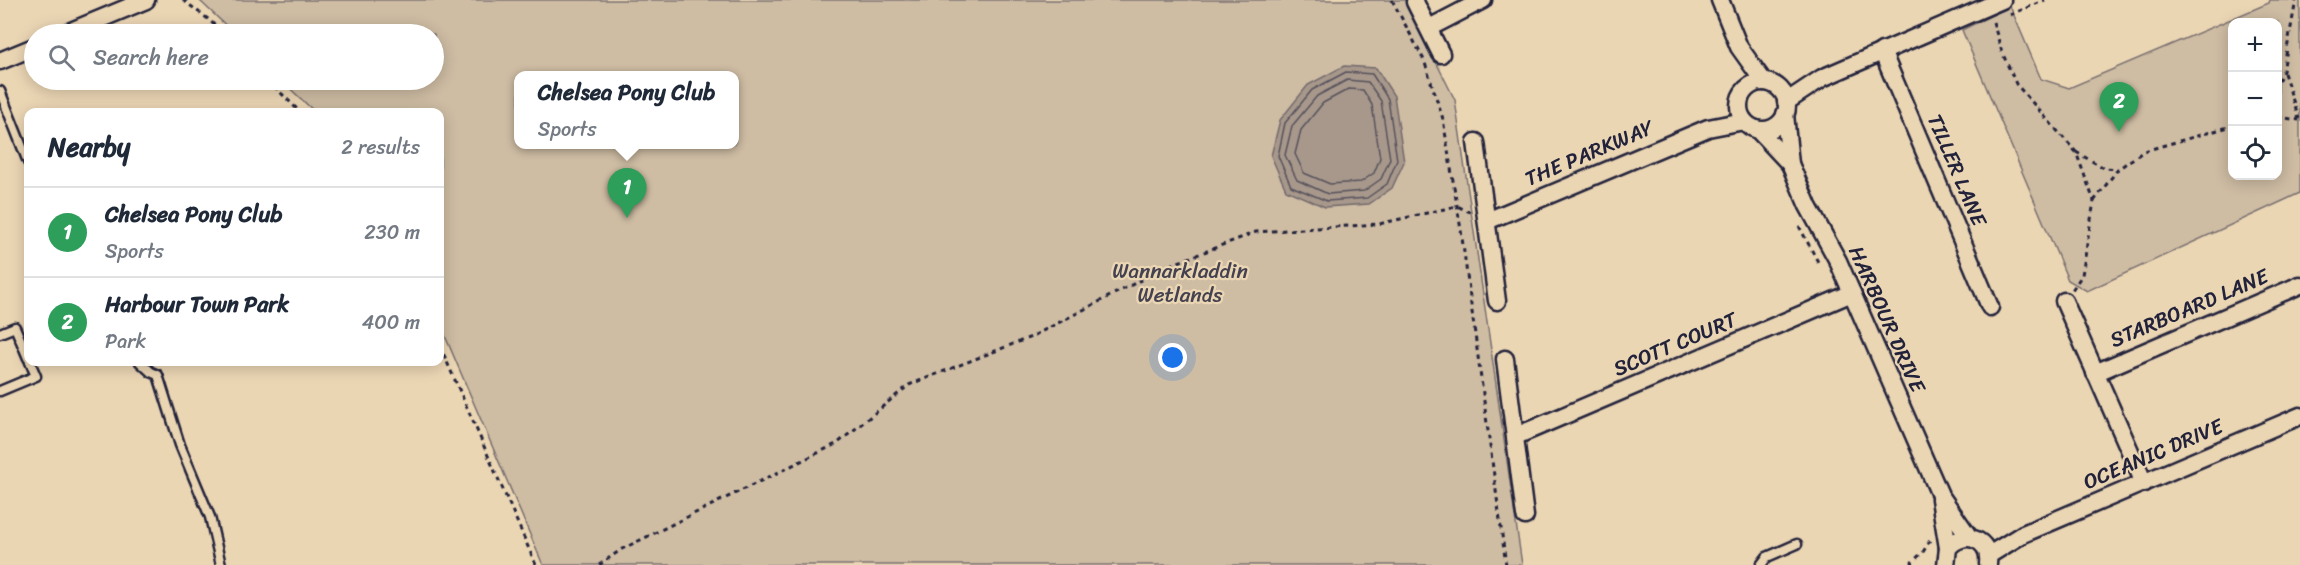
<!DOCTYPE html>
<html lang="en">
<head>
<meta charset="utf-8">
<style>
  body { margin:0; font-family:Sriracha,sans-serif; background:#f6f6f7; color:#1f2937 }
  .controls { position:absolute; right:18px; top:18px; display:grid; overflow:hidden; border-radius:12px; box-shadow:0 3px 15px #0003 }
  .controls button { width:54px; height:54px; display:grid; place-items:center; padding:0; border:0; border-bottom:2px solid #e0e1e3; background:#fff; color:#1f2937; font:30px sans-serif }
  .you { position:absolute; left:1173px; top:358px; width:21px; height:21px; margin:-15px; border:4px solid #fff; border-radius:50%; background:#1a73e8; box-shadow:0 0 0 9px #1a73e833 }
  .badge { display:grid; place-items:center; width:39px; height:39px; border-radius:50%; background:#d93025; color:#fff; font-size:20px; font-weight:700 }
  .pin { position:absolute; translate:-50% -50px; filter:drop-shadow(0 2px 3px #0008) }
  .pin::after { content:''; position:absolute; top:32px; width:21px; height:18px; background:inherit; clip-path:polygon(0 0,100% 0,50% 100%) }
  .popup { position:absolute; left:514px; top:71px; width:225px; height:78px; box-sizing:border-box; display:grid; place-content:center; border-radius:12px; background:#fff; filter:drop-shadow(0 2px 4px #0005); font-size:20px; white-space:nowrap; color:#747a83 }
  .popup b { font-size:22px; color:#1f2937 }
  .popup::after { content:''; position:absolute; left:50%; top:100%; margin-left:-12px; border:12px solid transparent; border-top-color:#fff }
  .list { margin:0; padding:0; list-style:none }
  h2 { display:flex; justify-content:space-between; align-items:center; height:78px; margin:0; padding:0 24px; font-size:26px }
  h2 small { font-size:20px; font-weight:400; color:#747a83 }
  .list li { display:grid; grid-template-columns:39px 1fr auto; gap:18px; align-items:center; box-sizing:border-box; height:90px; padding:0 24px; border-top:2px solid #e0e1e3 }
  .list b { display:block; font-size:22px; white-space:nowrap }
  .list p { margin:0; font-size:20px; white-space:nowrap; color:#747a83 }
  .list em { font-size:20px; font-style:normal; color:#747a83 }
  .icon { flex:none; width:33px; height:33px; fill:none; stroke:currentColor; stroke-width:2; stroke-linecap:round; stroke-linejoin:round }
  .map { position:relative; flex:none; width:2300px; height:565px; overflow:hidden }
  .search { position:absolute; background:#fff; box-shadow:0 3px 15px #0003; left:24px; top:24px; width:420px; height:66px; display:flex; align-items:center; gap:15px; box-sizing:border-box; padding:0 21px; border-radius:33px; color:#747a83; font-size:22px }
  .panel { position:absolute; background:#fff; box-shadow:0 3px 15px #0003; left:24px; top:108px; width:420px; height:258px; border-radius:12px }
  .map>svg:first-child { display:block }
  .green { fill:#cebca3; stroke:#786f6f; stroke-width:1.5; fill-rule:evenodd }
  .water { fill:#a7988b; stroke:#72696b; stroke-width:1.5 }
  .lines { fill:none; stroke-linecap:round; stroke-linejoin:round }
  .shore { stroke:#57515b; stroke-width:1.5 }
  .lane-casing { stroke:#22223b; stroke-width:13 }
  .street-casing { stroke:#22223b; stroke-width:21 }
  .path { stroke:#22223b; stroke-width:3; stroke-dasharray:4.5 4.5; stroke-linecap:butt }
  .lane { stroke:#ebd6b4; stroke-width:8 }
  .street { stroke:#ebd6b4; stroke-width:16 }
  .labels { text-anchor:middle; stroke-width:4.5; stroke-linejoin:round; paint-order:stroke }
  .street-label { font-size:21px; fill:#22223b; stroke:#ebd6b4 }
  .park-label { font-size:21px; fill:#444150; stroke:#ebd6b4 }
</style>
</head>
<body>
<div class="map">
<svg width="2300" height="565" viewBox="0 0 2300 565">
  <rect width="100%" height="100%" fill="#ebd6b4"/>
  <filter id="ink" filterUnits="userSpaceOnUse"><feTurbulence type="fractalNoise" baseFrequency=".0167" numOctaves="2"/><feDisplacementMap in="SourceGraphic" scale="12" xChannelSelector="R" yChannelSelector="G"/><feConvolveMatrix kernelMatrix="1 2 1 2 8 2 1 2 1" color-interpolation-filters="sRGB"/></filter>
  <g filter="url(#ink)">
    <!-- green -->
    <g class="green">
      <path d="M199 0H1405L1455 100 1522 565H543L440 324V112H315L281 80H434V34H235ZM519 76H735V144H519Z"/>
      <path d="M2270 0H2300V193L2087 291 2068 280 1962 30 2010 6 2041 79 2069 88 2269 3ZM2232 22H2278V176H2232Z"/>
    </g>
    <!-- water -->
    <polygon class="water" points="1344,66 1376,68 1394,96 1404,162 1392,188 1369,204 1325,207 1286,190 1271,156 1280,120 1308,85"/>
    <g class="lines">
      <!-- shore -->
      <g class="shore">
        <polygon points="1346,72 1372,74 1388,99 1397,160 1387,184 1367,198 1327,201 1291,186 1278,156 1285,123 1312,90"/>
        <polygon points="1347,80 1368,82 1381,101 1390,159 1381,179 1364,191 1328,194 1297,180 1285,155 1292,126 1317,96"/>
        <polygon points="1349,89 1363,90 1372,105 1380,158 1374,173 1361,182 1330,184 1304,173 1295,154 1301,130 1323,103"/>
      </g>
      <defs>
        <g id="lane">
          <polyline points="0,91 28,162"/>
          <polyline points="0,333 15,327 28,358"/>
          <polyline points="140,362 151,372 158,375 180,445 210,517 221,565"/>
          <polyline points="0,391 36,376 30,362"/>
          <polyline points="1761,565 1767,557 1797,544"/>
        </g>
        <g id="street">
          <polyline points="1720,0 1739,47 1764,82"/>
          <polyline points="1415,2 1441,54"/>
          <polyline points="1429,28 1483,0"/>
          <polyline points="64,34 146,0"/>
          <polyline points="1882,51 1990,307"/>
          <polyline points="0,61 34,47"/>
          <circle cx="1763" cy="106" r="24"/>
          <polyline points="1786,102 1822,78 2002,0"/>
          <polyline points="1785,114 1790,164"/>
          <polyline points="1757,129 1790,164 1808,206 1838,261 1940,495 1969,537"/>
          <polyline points="1476,142 1497,301"/>
          <polyline points="1487,221 1708,128 1744,121"/>
          <polyline points="2064,301 2144,483"/>
          <polyline points="1505,359 1525,516"/>
          <polyline points="2095,373 2300,285"/>
          <polyline points="1516,436 1852,293"/>
          <polyline points="1940,499 1948,548"/>
          <polyline points="1989,555 2023,534 2300,416"/>
          <path d="M1946 565 1948 548C1964 529 1991 539 1988 564"/>
        </g>
      </defs>
      <!-- lane casing -->
      <use href="#lane" class="lane-casing"/>
      <!-- street casing -->
      <use href="#street" class="street-casing"/>
      <!-- path -->
      <g class="path">
        <polyline points="183,0 208,19 224,34"/>
        <polyline points="1392,0 1424,60 1443,119 1461,230 1506,565"/>
        <polyline points="2010,15 2045,0"/>
        <polyline points="1993,22 2002,52 2016,84 2076,152 2094,201 2082,275 2072,290"/>
        <polyline points="2284,73 2299,119"/>
        <polyline points="268,80 300,112"/>
        <polyline points="2278,81 2283,71 2296,0"/>
        <polyline points="2278,117 2299,120"/>
        <polyline points="2076,152 2104,168 2118,169"/>
        <polyline points="2094,201 2118,169 2144,151 2232,126"/>
        <polyline points="1799,226 1818,262"/>
        <polyline points="440,346 536,565"/>
        <polyline points="599,565 622,549 838,443 909,385 1031,337 1168,266 1256,232 1379,224 1457,206 1470,212"/>
        <polyline points="1913,565 1912,562 1923,552 1930,540"/>
      </g>
      <!-- lane -->
      <use href="#lane" class="lane"/>
      <!-- street -->
      <use href="#street" class="street"/>
    </g>
  </g>
  <g class="labels">
    <!-- street labels -->
    <g class="street-label">
      <text transform="translate(1589 153) rotate(-23)" y="7">THE PARKWAY</text>
      <text transform="translate(1957 170) rotate(67)" y="7">TILLER LANE</text>
      <text transform="translate(2189 308) rotate(-23)" y="7">STARBOARD LANE</text>
      <text transform="translate(1887 319) rotate(66)" y="7">HARBOUR DRIVE</text>
      <text transform="translate(1675 344) rotate(-23)" y="7">SCOTT COURT</text>
      <text transform="translate(2153 454) rotate(-23)" y="7">OCEANIC DRIVE</text>
    </g>
    <!-- park labels -->
    <g class="park-label">
      <text x="1180" y="278">Wannarkladdin<tspan x="1180" dy="24">Wetlands</tspan></text>
    </g>
  </g>
</svg>
<div class="controls">
<button>+</button>
<button>−</button>
<button><svg class="icon" aria-label="locate" viewBox="0 0 24 24"><circle cx="12" cy="12" r="6"/><path d="M12 2v4M12 18v4M2 12h4M18 12h4"/></svg></button>
</div>
<div class="you"></div>
<div class="pin badge" style="left:627px;top:218px;background:#2e9e5b">1</div>
<div class="popup"><b>Chelsea Pony Club</b>Sports</div>
<div class="pin badge" style="left:2119px;top:132px;background:#2e9e5b">2</div>
<div class="search"><svg class="icon" aria-label="search" viewBox="0 0 24 24"><circle cx="10" cy="10" r="6"/><path d="M15 15l6 6"/></svg>Search here</div>
<section class="panel">
<h2>Nearby<small>2 results</small></h2>
<ul class="list">
<li><span class="badge" style="background:#2e9e5b">1</span><div><b>Chelsea Pony Club</b><p>Sports</p></div><em>230 m</em></li>
<li><span class="badge" style="background:#2e9e5b">2</span><div><b>Harbour Town Park</b><p>Park</p></div><em>400 m</em></li>
</ul>
</section>
</div>
</body>
</html>
